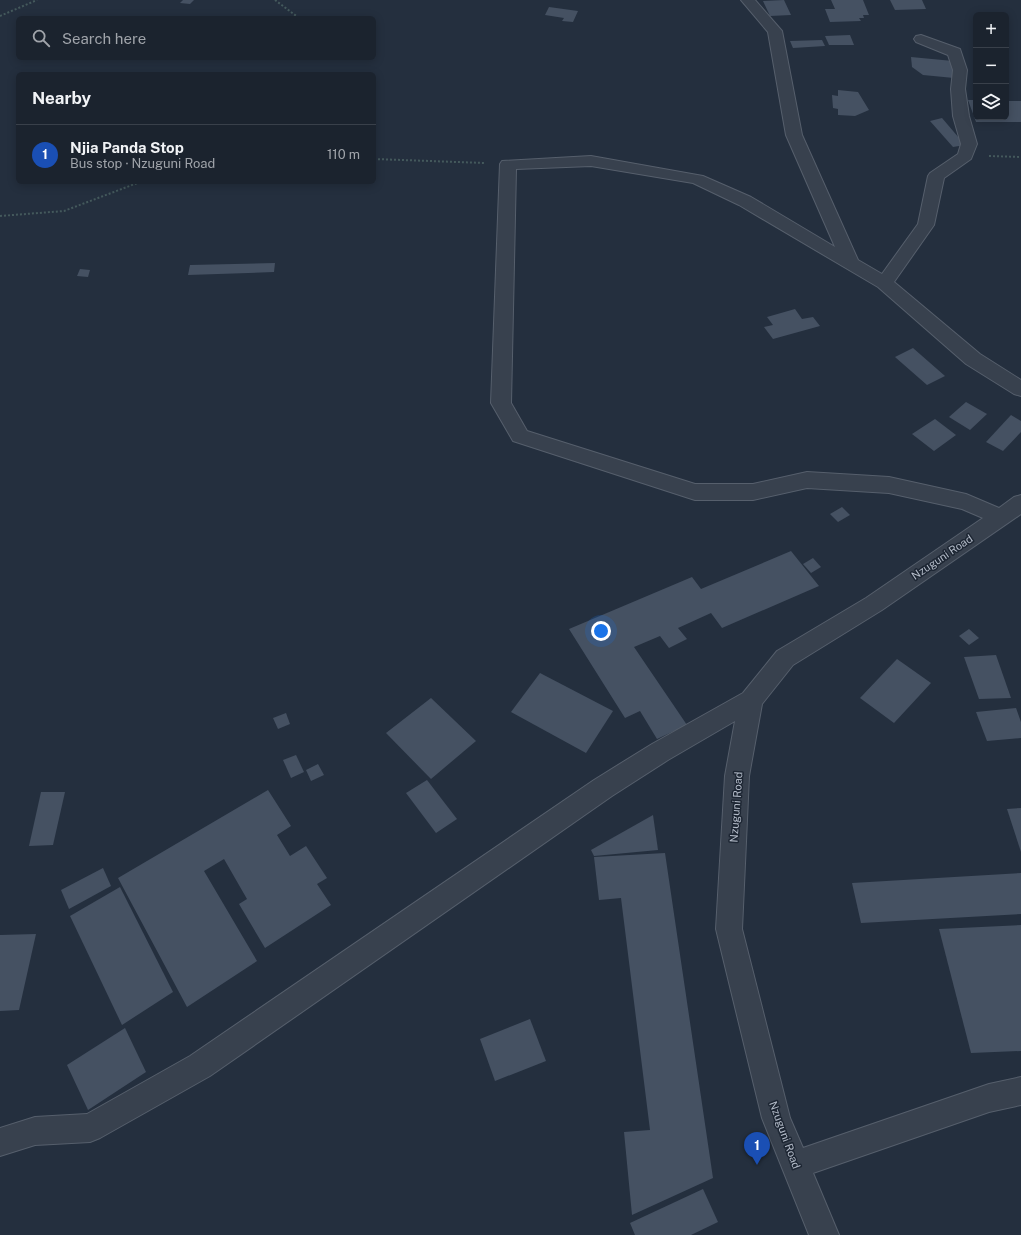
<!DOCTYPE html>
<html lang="en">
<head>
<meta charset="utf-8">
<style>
  body { margin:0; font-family:"Public Sans",sans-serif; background:#282f3a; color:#f1f3f6 }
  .controls { position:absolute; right:12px; top:12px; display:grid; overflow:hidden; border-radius:6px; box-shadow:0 2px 10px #0003 }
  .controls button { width:36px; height:36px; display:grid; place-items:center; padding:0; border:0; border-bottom:1px solid #39404a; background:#1b232e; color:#f1f3f6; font:20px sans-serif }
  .you { position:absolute; left:601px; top:631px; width:14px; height:14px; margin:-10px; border:3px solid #fff; border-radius:50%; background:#1a73e8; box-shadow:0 0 0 6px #1a73e833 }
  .badge { display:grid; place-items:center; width:26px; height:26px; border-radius:50%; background:#8ab4f8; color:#fff; font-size:13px; font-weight:700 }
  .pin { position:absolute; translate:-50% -33px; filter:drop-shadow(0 1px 2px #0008) }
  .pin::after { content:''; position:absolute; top:21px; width:14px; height:12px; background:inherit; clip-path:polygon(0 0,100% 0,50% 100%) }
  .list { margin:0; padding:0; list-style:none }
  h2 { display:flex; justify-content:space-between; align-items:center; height:52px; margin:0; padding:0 16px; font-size:17px }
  h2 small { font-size:13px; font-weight:400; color:#a0a4aa }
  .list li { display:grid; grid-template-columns:26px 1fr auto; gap:12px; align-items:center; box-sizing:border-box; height:60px; padding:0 16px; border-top:1px solid #39404a }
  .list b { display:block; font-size:15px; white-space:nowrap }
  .list p { margin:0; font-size:13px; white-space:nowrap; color:#a0a4aa }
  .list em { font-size:13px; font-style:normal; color:#a0a4aa }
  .icon { flex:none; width:22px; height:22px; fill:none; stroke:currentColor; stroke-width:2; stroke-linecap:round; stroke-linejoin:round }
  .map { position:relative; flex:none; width:1021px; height:1235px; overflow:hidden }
  .search { position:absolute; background:#1b232e; box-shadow:0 2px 10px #0003; left:16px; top:16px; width:360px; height:44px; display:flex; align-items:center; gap:10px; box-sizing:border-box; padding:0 14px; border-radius:6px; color:#a0a4aa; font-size:15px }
  .panel { position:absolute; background:#1b232e; box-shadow:0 2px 10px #0003; left:16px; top:72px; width:360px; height:112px; border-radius:6px }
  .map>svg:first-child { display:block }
  .building { fill:#455162 }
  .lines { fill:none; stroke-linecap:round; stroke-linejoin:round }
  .minor-casing { stroke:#565f6c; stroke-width:2 }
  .path { stroke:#44595c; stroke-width:2; stroke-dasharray:2 2; stroke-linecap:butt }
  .minor { fill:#38414e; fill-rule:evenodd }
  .labels { text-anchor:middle; stroke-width:3; stroke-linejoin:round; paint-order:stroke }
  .street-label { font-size:11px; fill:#b4bcc9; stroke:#1d2633 }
</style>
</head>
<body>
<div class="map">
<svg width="1021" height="1235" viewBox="0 0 1021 1235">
  <rect width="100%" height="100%" fill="#242f3e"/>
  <!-- building -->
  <g class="building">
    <polygon points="183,0 194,0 190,4 180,3"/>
    <polygon points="784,0 791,15 770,16 763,1"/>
    <polygon points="831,0 863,0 869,15 863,15 864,18 859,18 861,21 830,22 825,9 835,9"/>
    <polygon points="890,0 922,0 926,9 895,10"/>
    <polygon points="549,7 578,11 573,22 562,21 564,18 545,15"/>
    <polygon points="850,35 854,45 829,45 825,36"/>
    <polygon points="822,40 825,46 793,48 790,41"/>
    <polygon points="911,57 953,61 954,78 923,75 912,67"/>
    <polygon points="838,90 858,92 869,110 855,116 838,115 838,109 833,108 832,95 838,96"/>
    <polygon points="968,100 976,100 976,117 1006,117 1006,101 1021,101 1021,122 976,122"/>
    <polygon points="942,118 965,145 953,147 930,121"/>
    <polygon points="275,263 274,272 188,275 190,265"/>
    <polygon points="80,269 90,270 88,277 77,276"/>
    <polygon points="795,309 802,319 813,317 820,326 773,339 764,327 773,325 767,317"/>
    <polygon points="913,348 945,376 927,385 895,357"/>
    <polygon points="966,402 987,414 970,430 949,417"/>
    <polygon points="1011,415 1021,421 1021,432 1003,451 986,442"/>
    <polygon points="935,419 956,435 934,451 912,434"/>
    <polygon points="842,507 850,515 838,522 830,514"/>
    <polygon points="791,551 819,586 722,628 711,613 678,628 687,639 669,648 660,636 634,647 687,725 657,739 640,711 625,718 569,629 692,577 701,589"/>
    <polygon points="813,558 821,567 811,573 803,564"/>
    <polygon points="969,629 979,638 969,645 959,636"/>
    <polygon points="996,655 1011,698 979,699 964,657"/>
    <polygon points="897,659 931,683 894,723 860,698"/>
    <polygon points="540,673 613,711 586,753 511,712"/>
    <polygon points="431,698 476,741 431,779 386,733"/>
    <polygon points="1016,708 1021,722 1021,738 987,741 976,712"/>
    <polygon points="286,713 290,724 278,729 273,718"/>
    <polygon points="296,755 304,772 291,778 283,760"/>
    <polygon points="318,764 324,775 311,781 306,770"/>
    <polygon points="427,780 457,819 436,833 406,793"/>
    <polygon points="268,790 291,826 277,835 290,856 306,846 327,878 317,884 331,905 265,948 239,904 247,899 224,859 204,871 257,961 187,1007 118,878"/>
    <polygon points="41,792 65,792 53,845 29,846"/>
    <polygon points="1021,808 1021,852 1007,809"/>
    <polygon points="653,815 658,850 594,856 591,850"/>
    <polygon points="665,853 713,1178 632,1215 624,1132 650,1130 621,898 599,900 594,857"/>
    <polygon points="103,868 111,886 69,909 61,890"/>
    <polygon points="1021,873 1021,914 861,923 852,883"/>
    <polygon points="120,887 173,992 122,1025 70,916"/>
    <polygon points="1021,925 1021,1051 971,1053 939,929"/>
    <polygon points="36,934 19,1010 0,1011 0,935"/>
    <polygon points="530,1019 546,1061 495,1081 480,1039"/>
    <polygon points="125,1028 146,1072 88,1110 67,1065"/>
    <polygon points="703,1189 718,1222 691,1235 635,1235 630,1223"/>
  </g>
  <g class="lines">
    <defs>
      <polygon id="minor" points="741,0 755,0 782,31 802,135 858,260 882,274 918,224 928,176 930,173 958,154 961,144 953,116 951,89 953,70 948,55 916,42 914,39 916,36 921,35 960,49 967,70 965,89 969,116 977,144 971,159 944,178 934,225 894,282 980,354 1021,380 1021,396 1014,394 966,364 878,287 739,205 693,183 591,166 516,169 511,403 527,431 695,484 753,484 807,472 889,477 966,494 999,508 1014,497 1021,495 1021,514 882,610 793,665 762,704 749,776 742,929 790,1118 803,1148 989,1084 1021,1077 1021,1105 989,1112 813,1173 839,1235 809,1235 762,1118 716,929 725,776 735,721 668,760 612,796 210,1076 100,1138 90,1142 35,1145 0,1156 0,1128 35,1117 87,1114 190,1056 594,780 652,744 743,693 777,651 866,598 983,518 962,509 889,493 807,488 753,500 695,500 513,441 491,403 500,164 502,161 591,156 703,176 751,197 835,247 786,135 768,32"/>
    </defs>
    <!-- minor casing -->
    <use href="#minor" class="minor-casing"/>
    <!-- path -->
    <g class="path">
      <polyline points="275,0 299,18"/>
      <polyline points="0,16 37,0"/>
      <polyline points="989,156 1021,157"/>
      <polyline points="374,159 485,163"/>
      <polyline points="0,216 64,211 140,182"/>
    </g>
    <!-- minor -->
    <use href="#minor" class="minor"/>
  </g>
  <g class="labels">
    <!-- street labels -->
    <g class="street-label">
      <text transform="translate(942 557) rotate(-34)" y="4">Nzuguni Road</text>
      <text transform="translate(736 807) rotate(-86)" y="4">Nzuguni Road</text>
      <text transform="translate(785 1135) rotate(70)" y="4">Nzuguni Road</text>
    </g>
  </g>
</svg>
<div class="controls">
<button>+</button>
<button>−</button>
<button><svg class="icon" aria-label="layers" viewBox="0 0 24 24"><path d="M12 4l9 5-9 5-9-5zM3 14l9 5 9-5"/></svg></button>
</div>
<div class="you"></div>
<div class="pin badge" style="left:757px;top:1165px;background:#1a4fb4">1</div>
<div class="search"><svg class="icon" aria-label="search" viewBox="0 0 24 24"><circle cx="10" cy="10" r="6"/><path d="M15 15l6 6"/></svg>Search here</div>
<section class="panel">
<h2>Nearby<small></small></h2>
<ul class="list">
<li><span class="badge" style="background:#1a4fb4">1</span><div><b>Njia Panda Stop</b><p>Bus stop · Nzuguni Road</p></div><em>110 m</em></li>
</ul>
</section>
</div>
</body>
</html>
